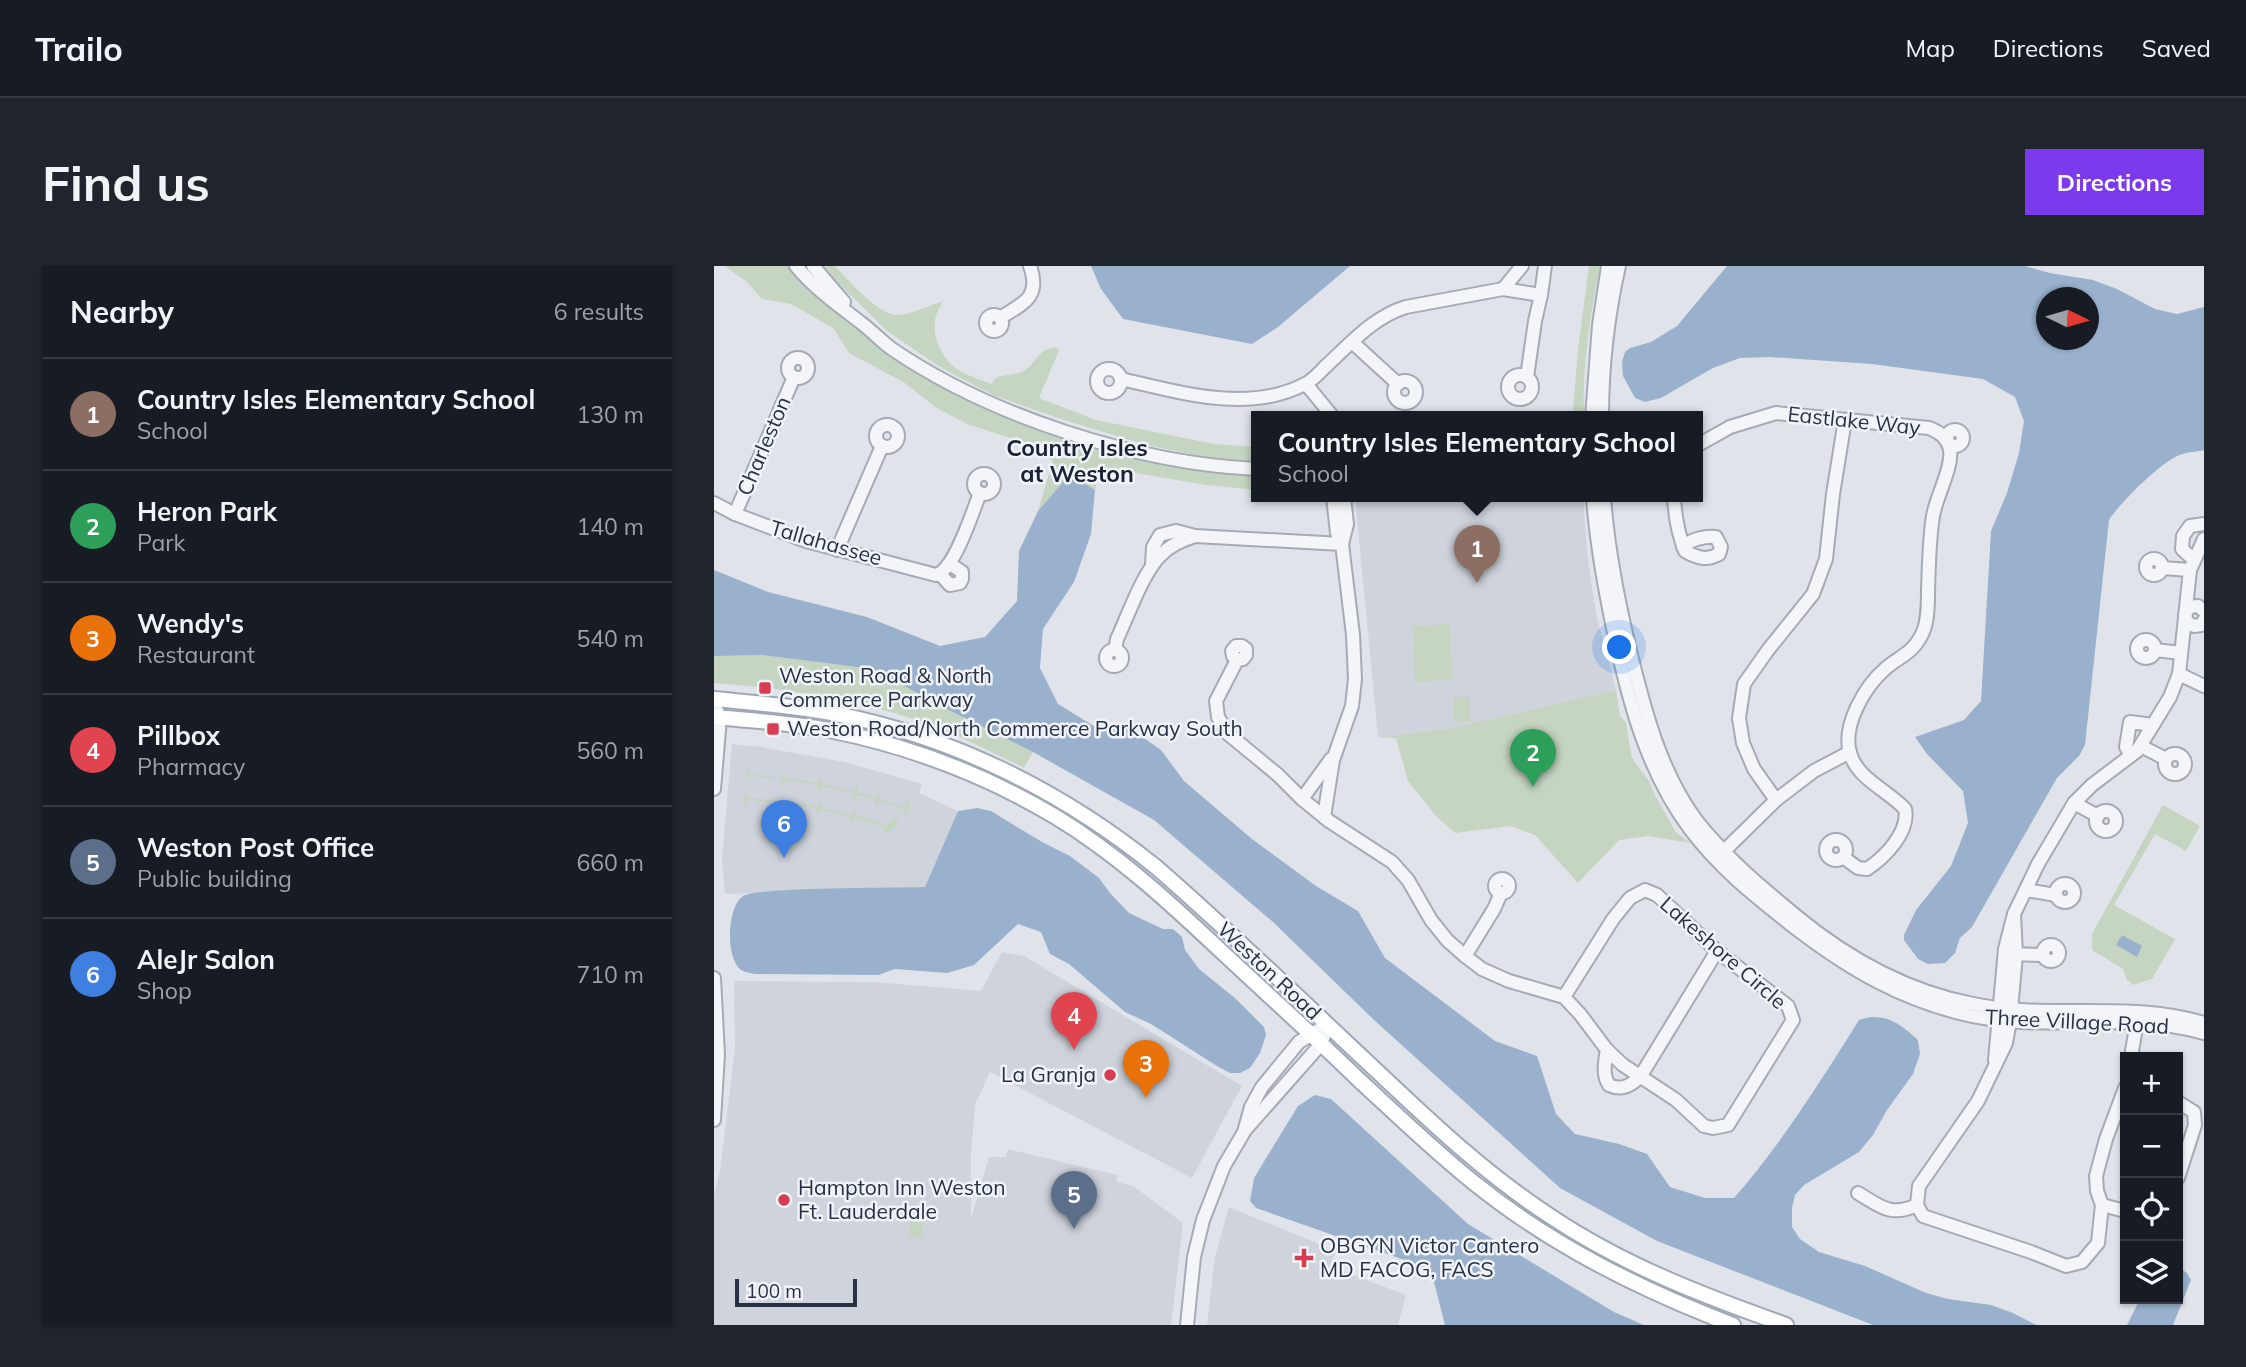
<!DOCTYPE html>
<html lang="en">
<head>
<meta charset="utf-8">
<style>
  body { margin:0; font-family:Mulish,sans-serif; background:#20242c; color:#f1f3f6 }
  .controls { position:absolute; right:21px; bottom:21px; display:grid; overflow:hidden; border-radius:0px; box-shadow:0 2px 5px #0004 }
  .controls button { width:63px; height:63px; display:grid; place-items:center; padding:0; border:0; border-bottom:2px solid #363941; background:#171b24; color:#f1f3f6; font:35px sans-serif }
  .compass { position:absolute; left:1322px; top:21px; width:63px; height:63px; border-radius:50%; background:#171b24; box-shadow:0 2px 5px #0004; rotate:95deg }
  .scale { position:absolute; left:21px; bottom:18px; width:122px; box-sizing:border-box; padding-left:7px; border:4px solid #273143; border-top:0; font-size:19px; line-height:24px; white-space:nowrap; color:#273143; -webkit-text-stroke:5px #f0f3f7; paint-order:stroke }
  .you { position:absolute; left:906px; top:382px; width:24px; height:24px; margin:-18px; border:5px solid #fff; border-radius:50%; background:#1a73e8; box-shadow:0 0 0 10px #1a73e833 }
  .badge { display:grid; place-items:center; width:46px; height:46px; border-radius:50%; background:#7c3aed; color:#fff; font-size:23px; font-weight:700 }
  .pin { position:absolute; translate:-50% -58px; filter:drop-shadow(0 2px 4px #0008) }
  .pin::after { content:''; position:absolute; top:37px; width:24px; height:21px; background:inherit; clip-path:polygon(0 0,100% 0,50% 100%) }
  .popup { position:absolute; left:537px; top:145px; width:452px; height:91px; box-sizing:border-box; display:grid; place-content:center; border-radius:0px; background:#171b24; filter:drop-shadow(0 2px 5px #0005); font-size:23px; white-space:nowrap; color:#9ea1a6 }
  .popup b { font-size:26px; color:#f1f3f6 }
  .popup::after { content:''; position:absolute; left:50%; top:100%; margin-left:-14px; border:14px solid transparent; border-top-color:#171b24 }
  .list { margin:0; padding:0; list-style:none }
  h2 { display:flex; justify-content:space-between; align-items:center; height:91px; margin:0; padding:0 28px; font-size:30px }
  h2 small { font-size:23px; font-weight:400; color:#9ea1a6 }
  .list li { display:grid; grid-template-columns:46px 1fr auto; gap:21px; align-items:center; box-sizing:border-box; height:112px; padding:0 28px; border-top:2px solid #363941 }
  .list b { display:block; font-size:26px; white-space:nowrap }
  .list p { margin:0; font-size:23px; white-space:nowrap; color:#9ea1a6 }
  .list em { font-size:23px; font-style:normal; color:#9ea1a6 }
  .icon { flex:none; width:38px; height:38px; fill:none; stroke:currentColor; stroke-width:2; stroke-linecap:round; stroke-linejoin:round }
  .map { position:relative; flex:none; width:1490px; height:1059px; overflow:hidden; border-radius:0px }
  header { display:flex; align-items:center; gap:42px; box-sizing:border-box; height:98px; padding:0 35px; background:#171b24; border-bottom:2px solid #363941 }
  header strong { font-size:33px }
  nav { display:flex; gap:38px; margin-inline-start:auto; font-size:24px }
  .intro { display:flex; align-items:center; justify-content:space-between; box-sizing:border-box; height:168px; padding:0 42px }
  h1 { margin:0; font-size:49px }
  .button { padding:18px 32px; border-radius:0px; background:#7c3aed; color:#fff; font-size:24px; font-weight:700 }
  main { display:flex; gap:42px; padding:0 42px }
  aside { flex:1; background:#171b24; border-radius:0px; box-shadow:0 2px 5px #0004 }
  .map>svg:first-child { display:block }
  .built { fill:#ced3dc }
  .green { fill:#c5d5c1 }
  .water { fill:#99b1cd; fill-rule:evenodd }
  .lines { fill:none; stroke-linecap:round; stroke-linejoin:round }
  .minor-casing { stroke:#a5abb5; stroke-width:16 }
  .major-casing { stroke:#9fa8b7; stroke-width:18 }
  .minor { stroke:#f3f5f8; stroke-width:12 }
  .major { stroke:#fff; stroke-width:14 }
  .poi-dot { fill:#d83c50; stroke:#f0f3f7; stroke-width:2.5 }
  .labels { text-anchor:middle; stroke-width:5; stroke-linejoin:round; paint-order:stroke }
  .street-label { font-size:21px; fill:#273143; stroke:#f0f3f7 }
  .poi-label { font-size:21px; fill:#273143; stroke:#f0f3f7; text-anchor:start }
  .neighbourhood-label { font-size:23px; font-weight:bold; fill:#1a2234; stroke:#f0f3f7 }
</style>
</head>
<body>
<header>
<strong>Trailo</strong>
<nav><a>Map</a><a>Directions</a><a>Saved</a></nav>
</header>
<div class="intro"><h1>Find us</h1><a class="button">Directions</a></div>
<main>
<aside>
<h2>Nearby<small>6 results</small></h2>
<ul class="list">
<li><span class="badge" style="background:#8d6e63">1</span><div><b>Country Isles Elementary School</b><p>School</p></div><em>130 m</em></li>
<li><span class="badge" style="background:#2e9e5b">2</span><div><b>Heron Park</b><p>Park</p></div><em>140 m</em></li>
<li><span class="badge" style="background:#e8710a">3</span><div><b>Wendy's</b><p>Restaurant</p></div><em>540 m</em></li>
<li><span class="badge" style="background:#e0444e">4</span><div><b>Pillbox</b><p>Pharmacy</p></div><em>560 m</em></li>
<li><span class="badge" style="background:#5c6f8a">5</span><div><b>Weston Post Office</b><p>Public building</p></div><em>660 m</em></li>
<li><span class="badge" style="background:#3f7fe0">6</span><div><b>AleJr Salon</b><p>Shop</p></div><em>710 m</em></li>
</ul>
</aside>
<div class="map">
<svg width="1490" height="1059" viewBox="0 0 1490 1059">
  <rect width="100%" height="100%" fill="#e0e4ea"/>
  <!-- built -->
  <g class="built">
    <polygon points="641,231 869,231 873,287 882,348 902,424 737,462 664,471"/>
    <polygon points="18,478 47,481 130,496 208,518 205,527 244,545 211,621 11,628 8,591"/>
    <polygon points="288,686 310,690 528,820 478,912 276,806 261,839 257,890 257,953 275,891 292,891 294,883 403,909 403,916 419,920 469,957 457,1059 0,1059 0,931 6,905 21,783 20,715 160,716 267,725"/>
    <polygon points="515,941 622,985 616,1000 692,1029 684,1059 493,1059 501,991"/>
  </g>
  <!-- green -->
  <g class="green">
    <polygon points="11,0 99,0 128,48 178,91 276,144 343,169 465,199 542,210 542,224 492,219 387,201 381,224 356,209 324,245 339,195 299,173 253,158 221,141 191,117 135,87 119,62 77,38 48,33 33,16"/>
    <path d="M107 0H121C133 13 163 47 181 49 194 50 217 39 229 35 227 40 223 45 222 50 216 70 229 95 246 105 255 110 267 114 277 118L283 111C293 108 302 110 311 104 323 96 326 80 343 82L345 84 325 132 382 154 500 178 542 181V196L501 193 432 179 344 152 279 129 226 101 173 65Z"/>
    <path d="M875 0H886C876 50 868 100 870 151H855L859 145 864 83Z"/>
    <polygon points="736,358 739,412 701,417 699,360"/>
    <path d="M48 389 159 403 319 486 310 502C281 488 252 473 222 461 155 435 71 422 0 417V390Z"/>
    <polygon points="902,424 906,450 912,457 918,492 935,515 940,527 961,565 976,577 934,570 905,574 864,617 821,569 797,560 741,567 722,550 694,515 682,472 664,471 737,462"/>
    <rect x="740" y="431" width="16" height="24"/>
    <polygon points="33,502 35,503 35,508 68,512 71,506 72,512 103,517 107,512 108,518 139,526 142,520 144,521 144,527 162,532 166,527 166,533 190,540 193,535 196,537 192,548 190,549 190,542 166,535 162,541 161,534 143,529 141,534 139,534 139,527 107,520 106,526 104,526 103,519 72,514 68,520 67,513 35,510 32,517"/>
    <polygon points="32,526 34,527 34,532 65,535 68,529 70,535 103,541 106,535 107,542 137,549 141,544 142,550 173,559 179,552 183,553 184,556 180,562 170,568 170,561 141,552 137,558 137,551 107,544 103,550 102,542 70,537 66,544 65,537 34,534 31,541 29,538"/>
    <polygon points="1449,539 1486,560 1472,585 1441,568 1400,639 1461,673 1438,713 1419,719 1413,714 1409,703 1378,684 1378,668"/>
    <polygon points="198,949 211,952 208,972 195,970"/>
  </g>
  <!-- water -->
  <g class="water">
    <polygon points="377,0 636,0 564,61 538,78 409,53 387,23"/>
    <path d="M1013 0H1311L1336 7 1379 14 1403 23 1441 43 1463 48 1490 41V184C1482 186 1471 186 1463 190 1444 199 1406 237 1395 254L1371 479 1365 490 1343 512 1258 661 1246 672 1241 687 1231 697 1214 698 1204 693 1190 674V669L1202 644 1237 600 1254 557 1249 525 1213 488 1201 471 1250 454 1267 435 1277 265 1293 227 1305 187 1310 155 1301 131 1269 113 1158 98 1055 91 1026 92 999 102 947 132 931 136 921 132 909 110 908 96 911 86 916 82 937 76 963 60ZM1332 32H1374V74H1332Z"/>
    <path d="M356 208 381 224 377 268 360 316 329 363 326 402 344 438 383 462 417 463 447 484 470 515 538 573 602 620 644 645 671 692 781 775 823 790 842 848 861 868 905 878 933 888 956 921 991 932H1020C1068 877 1106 816 1145 754 1169 745 1187 758 1204 774L1206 788 1199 808 1173 844 1159 869 1145 886 1090 919 1081 929 1078 942V961L1086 973 1105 986 1151 1000 1212 1027 1234 1033 1277 1039 1299 1047 1322 1059H1159L943 975 846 922 660 754 559 656 440 554 319 486 229 441 159 403 48 389 0 390V304L54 326 153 351 226 380 271 371 303 335 305 285 324 245Z"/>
    <path d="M263 542 277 545 328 576 356 590 385 612 396 627 415 647 449 663H459L468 671 471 684 485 703 522 733 550 761 552 769 546 787 536 802 526 807H516L503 800 437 758 411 746 355 698 336 688 327 666 304 658 260 699 233 707 181 703 164 709 42 708C37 707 32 707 27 704 11 692 13 641 29 630 43 621 185 622 211 621L244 545Z"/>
    <polygon points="1408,669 1428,680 1423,691 1402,679"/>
    <polygon points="601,829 617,833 754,958 900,1046 930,1059 731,1059 719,1012 699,997 542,942 536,935 540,912 584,840"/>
    <polygon points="1464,1001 1473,1007 1477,1014 1459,1059 1413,1059 1426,1033 1464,1033"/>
  </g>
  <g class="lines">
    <defs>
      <g id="minor">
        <path d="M82 0C100 22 123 38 146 56 157 64 167 75 178 83 278 151 422 197 542 203"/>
        <polyline points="99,0 130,36"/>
        <polyline points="789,23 808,0"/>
        <polyline points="827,29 831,0"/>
        <circle cx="280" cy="57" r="8"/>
        <path d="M286 52C310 37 327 31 316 0"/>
        <polyline points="638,76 684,118"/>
        <circle cx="84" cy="102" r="10"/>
        <circle cx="395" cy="115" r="12"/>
        <circle cx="806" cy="121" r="12"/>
        <path d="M407 113C465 126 534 148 591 118 598 115 605 107 611 101 636 78 659 51 692 41L789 23 827 29 821 55 813 111"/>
        <circle cx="691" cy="126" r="11"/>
        <polyline points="592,118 619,151"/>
        <polyline points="878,151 885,59 894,0"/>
        <path d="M888 151C888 101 894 49 905 0"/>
        <circle cx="173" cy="170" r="11"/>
        <circle cx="1241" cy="172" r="8"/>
        <path d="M984 179 1016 161 1062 147 1215 162C1226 166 1234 172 1236 184 1239 201 1222 231 1219 250 1215 275 1215 300 1214 324 1214 338 1214 354 1209 366 1199 388 1187 389 1172 402 1151 420 1128 459 1136 487 1143 513 1175 525 1191 543 1196 566 1170 592 1153 603L1144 602 1129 591"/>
        <circle cx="270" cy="218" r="10"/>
        <path d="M879 231C882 275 890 319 899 362 914 433 932 504 976 563 1005 602 1042 631 1080 661 1136 704 1189 735 1258 750 1335 766 1414 745 1490 767"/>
        <path d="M890 231C894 286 905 340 918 393 932 449 947 506 982 554 1010 590 1046 620 1081 649 1134 693 1192 725 1259 738 1335 754 1414 734 1490 757"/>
        <path d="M960 231C961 250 964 268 971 285 983 292 993 295 1005 288L1007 281 1002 271C991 270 977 273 969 281"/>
        <path d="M0 237 21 248 92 275 222 309C241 303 258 247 266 227"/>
        <polyline points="21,248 80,111"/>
        <polyline points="628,278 633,258 630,231"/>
        <polyline points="123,284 168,180"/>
        <circle cx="1440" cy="301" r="8"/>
        <polyline points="1480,294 1468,283 1469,270 1476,260 1490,258"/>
        <polyline points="438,299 439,281 446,269 462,265 481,270"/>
        <polyline points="1448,302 1476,304"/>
        <polyline points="226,308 236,319 246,317 248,313 248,306 236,298"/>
        <path d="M1490 345 1484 340C1469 340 1467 355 1480 360L1487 359 1490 354"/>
        <circle cx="1432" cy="383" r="9"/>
        <circle cx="400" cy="392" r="8"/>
        <path d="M401 384 403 373C414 350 429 306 447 289 456 279 468 274 481 270L628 278"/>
        <polyline points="1441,384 1467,387"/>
        <polyline points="523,394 519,390 518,385 522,380 528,380 532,383 532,389 529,393 523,394 502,435 504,451 513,467 564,509 588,533 615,555 678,596 694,614 717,654 733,674 751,690 768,703 795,715 850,731 866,748 893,784 909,799 962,834 990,860 999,862 1014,859 1079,754 1074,740 1003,685 943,629 931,624 916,632 899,653 850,731"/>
        <polyline points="1465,408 1490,420"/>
        <polyline points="0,437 6,452 0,523"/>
        <polyline points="1427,480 1452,493"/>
        <circle cx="1461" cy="498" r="10"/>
        <polyline points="1417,489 1412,481 1416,456 1439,459"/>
        <polyline points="588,533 617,493"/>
        <polyline points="1062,534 1040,503 1029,477 1025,452 1030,418 1054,384 1099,328 1112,293 1119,228 1131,154"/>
        <polyline points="1360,537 1384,550"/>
        <circle cx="1392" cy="555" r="10"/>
        <polyline points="610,551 619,494 638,440 641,413 639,369 628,278 623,267 619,231"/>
        <circle cx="1122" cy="584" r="10"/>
        <polyline points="1005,590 1062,534 1100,505 1136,486"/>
        <circle cx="788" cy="620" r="7"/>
        <circle cx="1351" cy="627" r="9"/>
        <polyline points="1312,624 1342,629"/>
        <polyline points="1300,648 1302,689 1296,755 1292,777 1264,835 1205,920 1203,939 1209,950 1317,986 1352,1000 1368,996 1384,977 1388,939 1383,925 1382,910 1392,873 1411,822"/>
        <circle cx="1337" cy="687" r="8"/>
        <polyline points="1294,688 1328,689"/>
        <polyline points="751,690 780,643 787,627"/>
        <polyline points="0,712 4,788 0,854"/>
        <path d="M893 784C891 795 888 809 895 819 907 825 916 820 926 811L1003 685"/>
        <polyline points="1417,791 1424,750"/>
        <polyline points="1281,794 1291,683 1300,648 1324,598 1360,537 1378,519 1423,485 1456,431 1465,408 1476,304 1490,273"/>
        <polyline points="1464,836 1480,846 1481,859 1464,912"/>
        <polyline points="532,863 607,778 610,770"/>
        <path d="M1144 927C1167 941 1177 951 1203 939"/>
        <polyline points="1388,939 1411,945"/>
        <polyline points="473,1059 480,991 489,954 510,900 530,866 537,841 548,821 585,776 613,759"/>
      </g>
      <g id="major">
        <path d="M0 433C41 437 82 440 122 448 240 471 349 526 442 601 518 667 591 738 665 807 719 858 773 909 836 950 909 999 990 1030 1072 1059"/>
        <path d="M0 451C38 454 77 457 115 464 195 480 272 509 342 551 403 588 455 636 507 685 553 728 600 770 645 814 682 848 719 884 759 916 837 979 925 1023 1019 1059"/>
      </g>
    </defs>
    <!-- minor casing -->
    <use href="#minor" class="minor-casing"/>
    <!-- major casing -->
    <use href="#major" class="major-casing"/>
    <!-- minor -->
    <use href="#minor" class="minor"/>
    <!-- major -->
    <use href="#major" class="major"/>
  </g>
  <!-- markers -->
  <g class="poi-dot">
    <rect x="44" y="415" width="14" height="14" rx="3.5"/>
    <rect x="52" y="456" width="14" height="14" rx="3.5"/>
    <circle cx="396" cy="809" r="7"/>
    <circle cx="70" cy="934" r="7"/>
    <path d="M586.5 981.5h7v7h7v7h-7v7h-7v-7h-7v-7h7z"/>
  </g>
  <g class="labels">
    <!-- street labels -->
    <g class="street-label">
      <text transform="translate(1140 155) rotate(6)" y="7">Eastlake Way</text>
      <text transform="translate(50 180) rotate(-67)" y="7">Charleston</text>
      <text transform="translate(112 277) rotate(16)" y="7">Tallahassee</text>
      <text transform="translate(1009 687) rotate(41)" y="7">Lakeshore Circle</text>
      <text transform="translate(555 705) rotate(43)" y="7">Weston Road</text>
      <text transform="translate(1363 756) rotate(3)" y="7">Three Village Road</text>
    </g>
    <!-- poi labels -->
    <g class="poi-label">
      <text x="65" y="417">Weston Road &amp; North<tspan x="65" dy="24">Commerce Parkway</tspan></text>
      <text x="73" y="470">Weston Road/North Commerce Parkway South</text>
      <text x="382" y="816" text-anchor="end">La Granja</text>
      <text x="84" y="929">Hampton Inn Weston<tspan x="84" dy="24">Ft. Lauderdale</tspan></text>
      <text x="606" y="987">OBGYN Victor Cantero<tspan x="606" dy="24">MD FACOG, FACS</tspan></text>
    </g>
    <!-- neighbourhood labels -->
    <g class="neighbourhood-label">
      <text x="363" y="190">Country Isles<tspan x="363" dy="26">at Weston</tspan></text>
    </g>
  </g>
</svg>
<div class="controls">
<button>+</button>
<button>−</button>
<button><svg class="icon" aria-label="locate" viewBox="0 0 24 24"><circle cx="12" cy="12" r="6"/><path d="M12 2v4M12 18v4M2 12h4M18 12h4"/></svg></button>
<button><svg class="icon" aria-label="layers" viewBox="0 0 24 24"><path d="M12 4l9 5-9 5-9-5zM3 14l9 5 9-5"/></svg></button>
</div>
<svg class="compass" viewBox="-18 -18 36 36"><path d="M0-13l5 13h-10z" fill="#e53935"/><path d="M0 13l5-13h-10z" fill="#9ea1a6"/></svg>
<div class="scale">100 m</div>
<div class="you"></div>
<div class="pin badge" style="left:763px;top:317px;background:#8d6e63">1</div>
<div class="popup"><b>Country Isles Elementary School</b>School</div>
<div class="pin badge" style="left:819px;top:521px;background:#2e9e5b">2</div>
<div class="pin badge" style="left:432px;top:832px;background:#e8710a">3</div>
<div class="pin badge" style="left:360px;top:784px;background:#e0444e">4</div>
<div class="pin badge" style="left:360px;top:963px;background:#5c6f8a">5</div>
<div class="pin badge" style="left:70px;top:592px;background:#3f7fe0">6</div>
</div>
</main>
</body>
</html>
